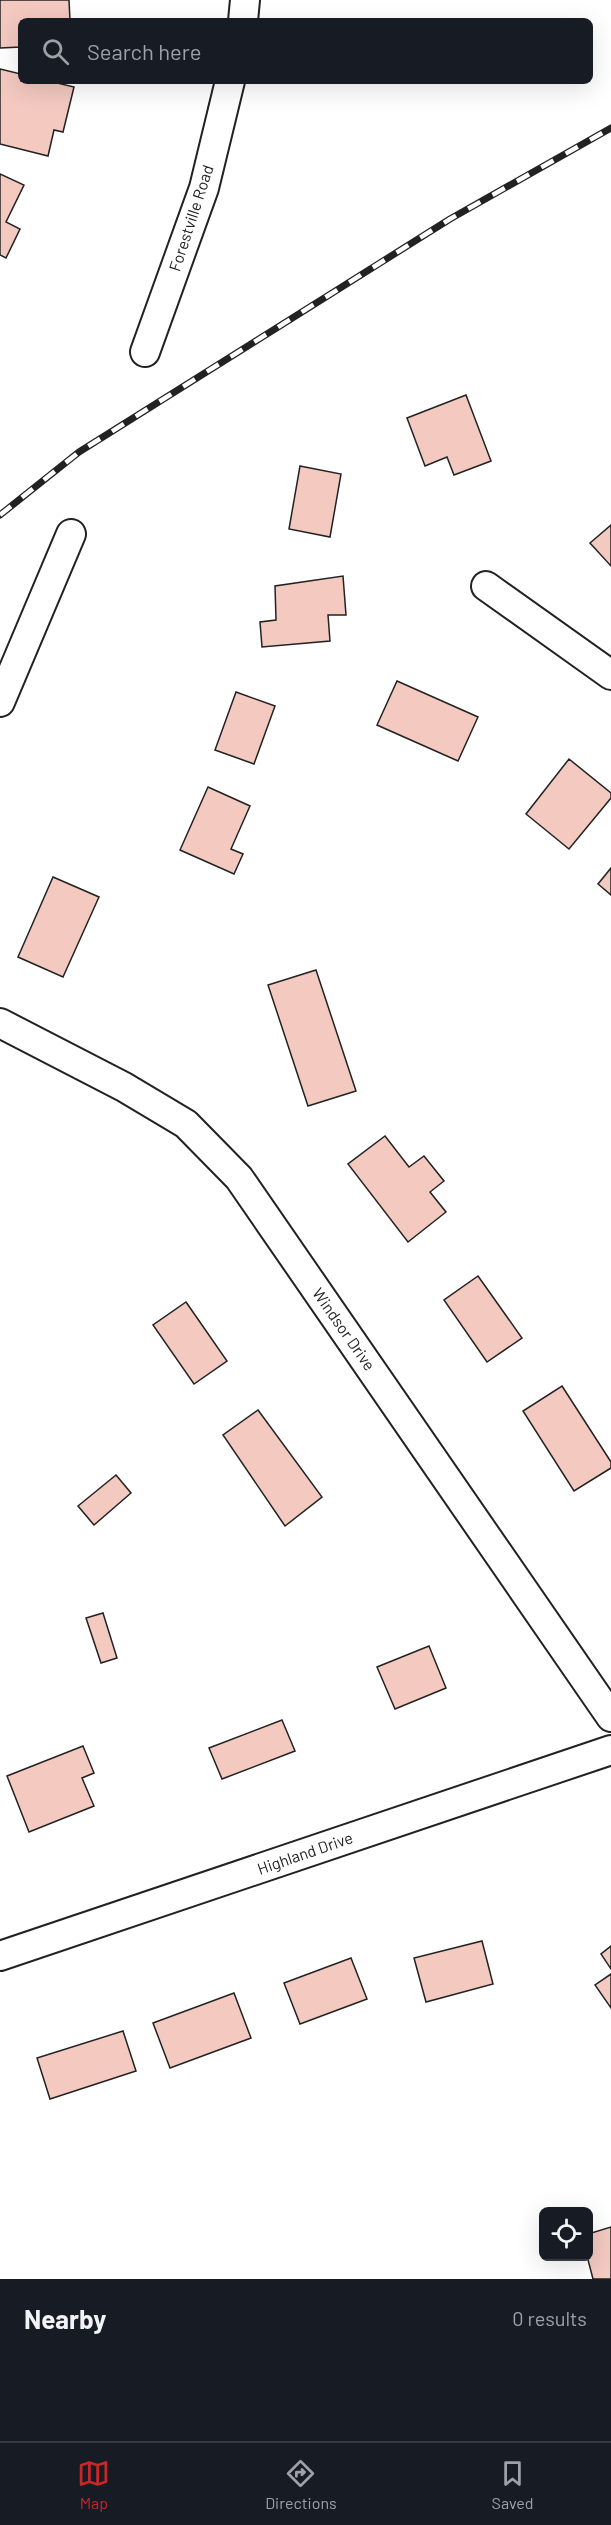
<!DOCTYPE html>
<html lang="en">
<head>
<meta charset="utf-8">
<style>
  body { margin:0; font-family:Barlow,sans-serif; background:#20242c; color:#f1f3f6 }
  .controls { position:absolute; right:18px; bottom:18px; display:grid; overflow:hidden; border-radius:9px; box-shadow:0 6px 24px #0002 }
  .controls button { width:54px; height:54px; display:grid; place-items:center; padding:0; border:0; border-bottom:2px solid #363941; background:#171b24; color:#f1f3f6; font:30px sans-serif }
  .list { margin:0; padding:0; list-style:none }
  h2 { display:flex; justify-content:space-between; align-items:center; height:78px; margin:0; padding:0 24px; font-size:26px }
  h2 small { font-size:20px; font-weight:400; color:#9ea1a6 }
  .icon { flex:none; width:33px; height:33px; fill:none; stroke:currentColor; stroke-width:2; stroke-linecap:round; stroke-linejoin:round }
  .map { position:relative; flex:none; width:611px; height:2279px; overflow:hidden }
  .search { position:absolute; background:#171b24; box-shadow:0 6px 24px #0002; left:18px; right:18px; top:18px; height:66px; display:flex; align-items:center; gap:15px; box-sizing:border-box; padding:0 21px; border-radius:9px; color:#9ea1a6; font-size:22px }
  .sheet { height:162px; background:#171b24 }
  nav { display:flex; justify-content:space-around; align-items:center; box-sizing:border-box; height:84px; border-top:2px solid #363941; background:#171b24; font-size:16px; color:#9ea1a6 }
  nav a { display:grid; justify-items:center; gap:3px }
  nav .on { color:#c62828 }
  .map>svg:first-child { display:block }
  .building { fill:#f3c9c0; stroke:#222; stroke-width:1.5 }
  .lines { fill:none; stroke-linecap:round; stroke-linejoin:round }
  .minor-casing { stroke:#222; stroke-width:32 }
  .minor { stroke:#fff; stroke-width:28 }
  .rail-casing { stroke:#222; stroke-width:7 }
  .rail { stroke:#fff; stroke-width:4.5; stroke-dasharray:14; stroke-linecap:butt }
  .labels { text-anchor:middle; stroke-width:4.5; stroke-linejoin:round; paint-order:stroke }
  .street-label { font-size:16px; fill:#222; stroke:#fff }
</style>
</head>
<body>
<div class="map">
<svg width="611" height="2279" viewBox="0 0 611 2279">
  <rect width="100%" height="100%" fill="#fff"/>
  <!-- building -->
  <g class="building">
    <polygon points="0,0 69,0 70,21 21,21 21,47 0,48"/>
    <polygon points="0,69 21,74 21,81 49,81 74,87 63,132 54,130 48,156 0,144"/>
    <polygon points="0,174 24,185 6,222 20,229 6,258 0,255"/>
    <polygon points="466,395 491,461 454,475 447,457 425,466 407,418"/>
    <polygon points="300,466 341,474 330,537 289,529"/>
    <polygon points="611,525 611,566 590,543"/>
    <polygon points="343,576 346,615 328,615 330,641 262,647 260,622 276,620 275,586"/>
    <polygon points="397,681 478,717 458,761 377,725"/>
    <polygon points="236,692 275,706 254,764 215,750"/>
    <polygon points="569,759 611,793 611,798 569,849 526,814"/>
    <polygon points="208,787 250,806 231,849 243,854 234,874 180,850"/>
    <polygon points="611,868 611,895 598,884"/>
    <polygon points="53,877 99,897 63,977 18,957"/>
    <polygon points="316,970 356,1091 308,1106 268,985"/>
    <polygon points="385,1136 409,1167 424,1156 444,1181 430,1192 446,1212 408,1242 348,1164"/>
    <polygon points="478,1276 522,1338 487,1362 444,1300"/>
    <polygon points="186,1302 227,1361 194,1384 153,1325"/>
    <polygon points="562,1386 611,1462 611,1468 574,1491 523,1411"/>
    <polygon points="258,1410 322,1497 285,1526 223,1435"/>
    <polygon points="116,1475 131,1493 94,1525 78,1506"/>
    <polygon points="103,1613 117,1658 101,1663 86,1618"/>
    <polygon points="429,1646 446,1688 395,1709 377,1667"/>
    <polygon points="282,1720 295,1751 222,1779 209,1748"/>
    <polygon points="83,1746 94,1773 82,1778 94,1806 29,1832 7,1776"/>
    <polygon points="482,1941 493,1984 426,2002 414,1958"/>
    <polygon points="611,1946 611,1969 601,1954"/>
    <polygon points="351,1958 367,1999 300,2024 284,1983"/>
    <polygon points="611,1974 611,2008 595,1985"/>
    <polygon points="234,1993 251,2038 170,2068 153,2023"/>
    <polygon points="123,2031 136,2071 50,2099 37,2058"/>
    <polygon points="611,2227 611,2279 593,2279 587,2256 588,2256 588,2234"/>
  </g>
  <g class="lines">
    <defs>
      <g id="minor">
        <polyline points="243,21 245,0"/>
        <polyline points="145,352 204,188 230,81"/>
        <polyline points="486,586 611,675"/>
        <polyline points="0,702 71,534"/>
        <polyline points="0,1023 124,1087 186,1124 239,1178 611,1717"/>
        <polyline points="0,1956 611,1750"/>
      </g>
    </defs>
    <!-- minor casing -->
    <use href="#minor" class="minor-casing"/>
    <!-- minor -->
    <use href="#minor" class="minor"/>
    <defs>
      <polyline id="rail" points="0,515 79,452 450,219 611,128"/>
    </defs>
    <!-- rail casing -->
    <use href="#rail" class="rail-casing"/>
    <!-- rail -->
    <use href="#rail" class="rail"/>
  </g>
  <g class="labels">
    <!-- street labels -->
    <g class="street-label">
      <text transform="translate(191 218) rotate(-72)" y="6">Forestville Road</text>
      <text transform="translate(344 1329) rotate(55)" y="6">Windsor Drive</text>
      <text transform="translate(305 1853) rotate(-19)" y="6">Highland Drive</text>
    </g>
  </g>
</svg>
<div class="controls">
<button><svg class="icon" aria-label="locate" viewBox="0 0 24 24"><circle cx="12" cy="12" r="6"/><path d="M12 2v4M12 18v4M2 12h4M18 12h4"/></svg></button>
</div>
<div class="search"><svg class="icon" aria-label="search" viewBox="0 0 24 24"><circle cx="10" cy="10" r="6"/><path d="M15 15l6 6"/></svg>Search here</div>
</div>
<section class="sheet">
<h2>Nearby<small>0 results</small></h2>
<ul class="list">
</ul>
</section>
<nav>
<a class="on"><svg class="icon" aria-label="map" viewBox="0 0 24 24"><path d="M3 6l6-2 6 2 6-2v14l-6 2-6-2-6 2zM9 4v14M15 6v14"/></svg>Map</a>
<a><svg class="icon" aria-label="directions" viewBox="0 0 24 24"><path d="M12 3l9 9-9 9-9-9zM9 14v-3h6M13 9l2 2-2 2"/></svg>Directions</a>
<a><svg class="icon" aria-label="saved" viewBox="0 0 24 24"><path d="M7 4h10v16l-5-4-5 4z"/></svg>Saved</a>
</nav>
</body>
</html>
